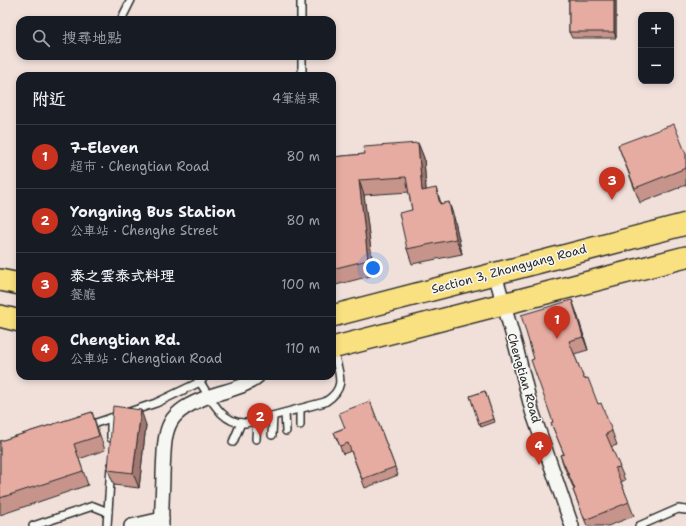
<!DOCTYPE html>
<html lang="zh-TW">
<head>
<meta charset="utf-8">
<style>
  body { margin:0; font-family:"Shantell Sans","LXGW WenKai TC",sans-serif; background:#20242c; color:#f1f3f6 }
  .controls { position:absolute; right:12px; top:12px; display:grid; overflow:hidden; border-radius:8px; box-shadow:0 2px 6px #0003 }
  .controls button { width:36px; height:36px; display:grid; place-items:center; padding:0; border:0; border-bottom:1px solid #363941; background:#171b24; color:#f1f3f6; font:20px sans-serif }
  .you { position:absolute; left:373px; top:268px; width:14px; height:14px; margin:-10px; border:3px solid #fff; border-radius:50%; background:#1a73e8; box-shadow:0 0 0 6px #1a73e833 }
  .badge { display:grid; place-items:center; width:26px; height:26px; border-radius:50%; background:#c8321e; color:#fff; font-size:13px; font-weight:700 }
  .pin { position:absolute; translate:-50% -33px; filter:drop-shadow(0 1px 2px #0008) }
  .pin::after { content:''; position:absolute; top:21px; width:14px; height:12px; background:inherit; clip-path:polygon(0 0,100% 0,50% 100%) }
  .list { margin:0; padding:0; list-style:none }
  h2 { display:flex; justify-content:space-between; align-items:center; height:52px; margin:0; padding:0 16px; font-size:17px }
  h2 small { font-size:13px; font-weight:400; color:#9ea1a6 }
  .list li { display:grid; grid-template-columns:26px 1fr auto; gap:12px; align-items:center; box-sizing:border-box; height:64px; padding:0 16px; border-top:1px solid #363941 }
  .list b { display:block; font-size:15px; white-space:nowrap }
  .list p { margin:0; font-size:13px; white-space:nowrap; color:#9ea1a6 }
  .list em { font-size:13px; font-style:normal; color:#9ea1a6 }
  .icon { flex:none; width:22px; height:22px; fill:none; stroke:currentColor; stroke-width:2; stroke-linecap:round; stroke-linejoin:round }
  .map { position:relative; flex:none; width:686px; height:526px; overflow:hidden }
  .search { position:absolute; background:#171b24; box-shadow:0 2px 6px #0003; left:16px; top:16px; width:320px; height:44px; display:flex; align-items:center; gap:10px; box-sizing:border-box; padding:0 14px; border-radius:12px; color:#9ea1a6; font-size:15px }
  .panel { position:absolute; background:#171b24; box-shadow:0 2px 6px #0003; left:16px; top:72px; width:320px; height:308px; border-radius:12px }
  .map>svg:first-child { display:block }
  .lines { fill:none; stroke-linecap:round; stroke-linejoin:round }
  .lane-casing { stroke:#2b2b2b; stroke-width:10 }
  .street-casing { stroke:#2b2b2b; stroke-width:16 }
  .primary-casing { stroke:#2b2b2b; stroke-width:24 }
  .lane { stroke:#f6f6f2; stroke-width:7 }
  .street { stroke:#f6f6f2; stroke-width:13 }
  .primary { stroke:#f9e181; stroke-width:21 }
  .wall { fill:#c6948b; stroke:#2b2b2b }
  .shaded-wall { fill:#a17871; stroke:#2b2b2b }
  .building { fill:#e6aca2; stroke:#2b2b2b }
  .labels { text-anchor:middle; stroke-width:3; stroke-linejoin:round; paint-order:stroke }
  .street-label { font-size:12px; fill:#2b2b2b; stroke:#f6f6f2 }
</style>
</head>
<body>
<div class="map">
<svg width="686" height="526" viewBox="0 0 686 526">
  <rect width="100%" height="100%" fill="#f1e0da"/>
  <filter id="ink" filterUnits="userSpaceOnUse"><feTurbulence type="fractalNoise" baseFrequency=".025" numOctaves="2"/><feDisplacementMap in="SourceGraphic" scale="8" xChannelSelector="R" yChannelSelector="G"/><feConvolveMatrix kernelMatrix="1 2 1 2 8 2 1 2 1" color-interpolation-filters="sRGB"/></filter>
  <g filter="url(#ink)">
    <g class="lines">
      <defs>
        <g id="lane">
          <polyline points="301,0 301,20"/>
          <polyline points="121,20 131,0"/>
          <polyline points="302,56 302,76"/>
          <path d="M196 376C209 394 220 425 246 423L325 402C349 387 338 373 333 349"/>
          <polyline points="285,413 286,431"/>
          <polyline points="300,425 300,409"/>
          <polyline points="87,426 156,403 200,382 205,376"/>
          <polyline points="272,435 273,416"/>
          <polyline points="111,438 111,418"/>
          <polyline points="256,439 257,420"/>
          <polyline points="233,442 241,423"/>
          <polyline points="33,526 93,506 108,512"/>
          <polyline points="107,526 111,466"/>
          <polyline points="639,526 678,509 686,510"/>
        </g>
        <g id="street">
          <polyline points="495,274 516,347 532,411 572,526"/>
          <polyline points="131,526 162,519"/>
          <path d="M162 526C161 509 163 491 163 474 165 428 163 413 210 396 227 390 245 388 258 376"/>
        </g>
        <g id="primary">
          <polyline points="0,280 20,284"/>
          <polyline points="0,316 20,321"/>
          <polyline points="332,316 686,224"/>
          <polyline points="332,348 686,257"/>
        </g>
      </defs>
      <!-- lane casing -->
      <use href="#lane" class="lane-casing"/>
      <!-- street casing -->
      <use href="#street" class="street-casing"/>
      <!-- primary casing -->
      <use href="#primary" class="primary-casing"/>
      <!-- lane -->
      <use href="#lane" class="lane"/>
      <!-- street -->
      <use href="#street" class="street"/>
      <!-- primary -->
      <use href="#primary" class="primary"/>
    </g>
    <!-- wall -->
    <g class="wall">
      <polygon points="569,0 616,0 616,38 572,38 569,32"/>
      <polygon points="418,143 424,158 426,190 442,204 454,217 462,254 412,264 407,249 412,210 409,192 364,195 374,275 332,286 332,157 365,154"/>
      <polygon points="618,145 686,154 686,185 640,203"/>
      <polygon points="572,300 577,314 588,350 574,354 584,379 612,431 617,445 611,447 625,480 621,482 634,516 608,526 587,526 573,490 574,489 565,469 560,455 564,454 551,423 553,422 534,359"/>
      <polygon points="485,391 495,422 481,427 470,396"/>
      <polygon points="370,401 398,475 365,488 351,451 343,454 334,432 344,428"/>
      <polygon points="92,412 105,450 79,459 88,485 0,515 0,441"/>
      <polygon points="146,425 139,488 114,485 108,470"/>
    </g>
    <!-- shaded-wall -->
    <g class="shaded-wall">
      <polygon points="614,0 616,0 616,38 614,32"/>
      <polygon points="418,143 424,158 427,206 422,191"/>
      <polygon points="359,180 364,195 374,275 368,260"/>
      <polygon points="436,188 441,203 445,219 440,204"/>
      <polygon points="449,202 454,217 462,254 456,239"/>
      <polygon points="572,300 577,314 588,350 583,337"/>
      <polygon points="141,410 146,425 139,488 133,473"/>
    </g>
    <!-- building -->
    <g class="building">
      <rect x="569" y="0" width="45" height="32"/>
      <polygon points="674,124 686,154 686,168 635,188 618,145"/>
      <polygon points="418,143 422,191 436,188 440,204 449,202 456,239 407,249 399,213 412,210 406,177 359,180 368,260 332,269 332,157 365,154 364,147"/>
      <polygon points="572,300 583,337 569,341 584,379 588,378 598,404 601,403 612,431 606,434 620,467 615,468 629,502 585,520 573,490 575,489 560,455 564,454 551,423 553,422 531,360 534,359 521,315"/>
      <polygon points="485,391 494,419 479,424 470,396"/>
      <polygon points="370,401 395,467 362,479 348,443 340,446 334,432 345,428 339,413"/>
      <polygon points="113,406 141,410 133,473 108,470"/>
      <polygon points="92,412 99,436 74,444 83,471 0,498 0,441"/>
    </g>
  </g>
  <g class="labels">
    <!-- street labels -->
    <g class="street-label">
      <text transform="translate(509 269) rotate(-15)" y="4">Section 3, Zhongyang Road</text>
      <text transform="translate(524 378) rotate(74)" y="4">Chengtian Road</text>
    </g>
  </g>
</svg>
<div class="controls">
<button>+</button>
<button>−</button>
</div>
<div class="you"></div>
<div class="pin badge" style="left:557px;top:339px">1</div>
<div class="pin badge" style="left:260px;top:436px">2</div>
<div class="pin badge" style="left:612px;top:200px">3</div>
<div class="pin badge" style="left:539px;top:465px">4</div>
<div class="search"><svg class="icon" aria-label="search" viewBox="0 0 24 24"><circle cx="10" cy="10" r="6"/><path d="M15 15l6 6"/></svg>搜尋地點</div>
<section class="panel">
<h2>附近<small>4筆結果</small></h2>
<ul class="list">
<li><span class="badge">1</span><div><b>7-Eleven</b><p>超市 · Chengtian Road</p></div><em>80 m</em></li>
<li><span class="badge">2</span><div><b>Yongning Bus Station</b><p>公車站 · Chenghe Street</p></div><em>80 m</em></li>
<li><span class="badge">3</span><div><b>泰之雲泰式料理</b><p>餐廳</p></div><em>100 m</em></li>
<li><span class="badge">4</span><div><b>Chengtian Rd.</b><p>公車站 · Chengtian Road</p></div><em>110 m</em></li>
</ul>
</section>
</div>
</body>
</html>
